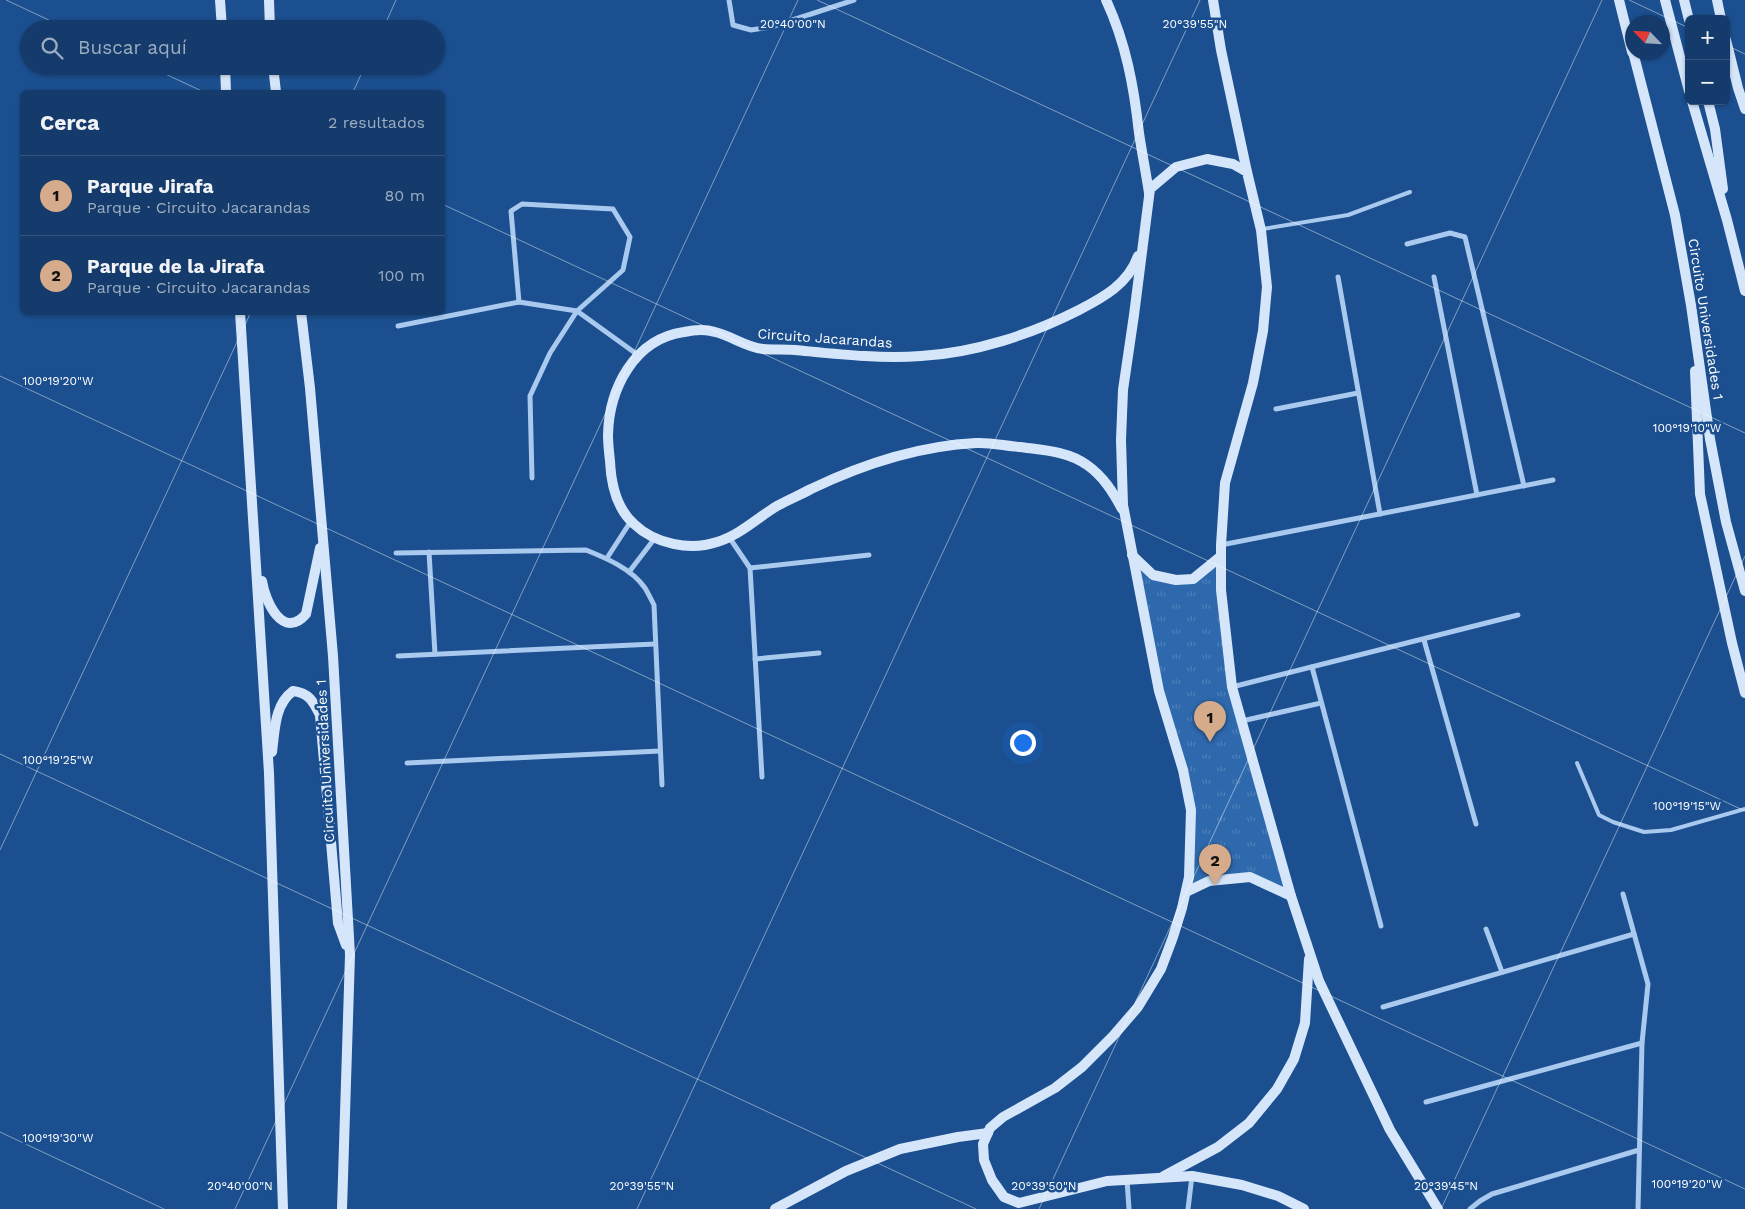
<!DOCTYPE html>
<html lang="es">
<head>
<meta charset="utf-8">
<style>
  body { margin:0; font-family:"Work Sans",sans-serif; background:#214673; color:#f1f3f6 }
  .controls { position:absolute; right:15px; top:15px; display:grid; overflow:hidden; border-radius:8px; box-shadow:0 1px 4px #0004 }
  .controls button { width:45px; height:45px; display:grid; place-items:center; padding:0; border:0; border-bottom:1px solid #33557e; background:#143b6b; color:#f1f3f6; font:25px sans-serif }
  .compass { position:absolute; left:1625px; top:15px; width:45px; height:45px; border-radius:50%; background:#143b6b; box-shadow:0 1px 4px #0004; rotate:295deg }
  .you { position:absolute; left:1022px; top:742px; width:18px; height:18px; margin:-12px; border:4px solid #fff; border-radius:50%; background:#1a73e8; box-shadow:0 0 0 8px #1a73e833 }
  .badge { display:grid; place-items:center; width:32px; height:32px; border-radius:50%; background:#d6ab8b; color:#111; font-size:16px; font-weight:700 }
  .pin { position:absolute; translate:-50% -41px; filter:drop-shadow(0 1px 2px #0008) }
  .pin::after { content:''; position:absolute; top:26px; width:18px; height:15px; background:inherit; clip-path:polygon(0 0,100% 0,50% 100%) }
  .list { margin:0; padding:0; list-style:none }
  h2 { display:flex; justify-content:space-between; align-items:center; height:65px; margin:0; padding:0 20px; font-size:21px }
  h2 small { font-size:16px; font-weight:400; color:#9dadc1 }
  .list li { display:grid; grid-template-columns:32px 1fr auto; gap:15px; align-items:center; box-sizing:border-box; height:80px; padding:0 20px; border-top:1px solid #33557e }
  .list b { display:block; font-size:19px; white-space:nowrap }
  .list p { margin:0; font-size:16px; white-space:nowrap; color:#9dadc1 }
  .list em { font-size:16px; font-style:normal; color:#9dadc1 }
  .icon { flex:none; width:28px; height:28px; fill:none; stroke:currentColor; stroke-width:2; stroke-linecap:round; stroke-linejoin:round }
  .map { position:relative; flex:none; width:1745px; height:1209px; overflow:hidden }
  .search { position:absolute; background:#143b6b; box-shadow:0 1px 4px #0004; left:20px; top:20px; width:425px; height:55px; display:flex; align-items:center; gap:12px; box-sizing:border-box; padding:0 18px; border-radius:28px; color:#9dadc1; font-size:19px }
  .panel { position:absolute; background:#143b6b; box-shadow:0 1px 4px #0004; left:20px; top:90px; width:425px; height:225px; border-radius:8px }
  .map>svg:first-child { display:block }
  .park { fill:url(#park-tufts) }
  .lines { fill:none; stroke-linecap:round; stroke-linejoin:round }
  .lane { stroke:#a9c9ee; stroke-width:4 }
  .street { stroke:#a9c9ee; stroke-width:5 }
  .secondary { stroke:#d6e6fa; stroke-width:10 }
  .ticks { fill:none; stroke:#fff; stroke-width:1; stroke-opacity:0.45 }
  .labels { text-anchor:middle; stroke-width:5; stroke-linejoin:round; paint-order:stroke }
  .street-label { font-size:14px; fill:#fff; stroke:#1b4f8f }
  .ticks-label { font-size:12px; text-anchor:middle; fill:#fff; stroke:#1b4f8f; stroke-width:5; stroke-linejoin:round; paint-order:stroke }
</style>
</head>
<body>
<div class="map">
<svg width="1745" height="1209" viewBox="0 0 1745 1209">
  <defs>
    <pattern id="park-tufts" width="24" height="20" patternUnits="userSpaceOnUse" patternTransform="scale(1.25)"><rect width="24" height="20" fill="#2e69ad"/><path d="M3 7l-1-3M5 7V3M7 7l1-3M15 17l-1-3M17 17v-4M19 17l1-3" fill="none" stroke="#4d80b9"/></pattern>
  </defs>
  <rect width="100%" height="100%" fill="#1b4f8f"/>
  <!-- park -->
  <polygon class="park" points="1132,555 1153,575 1193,579 1220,557 1238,714 1291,896 1244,878 1186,892 1191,810 1159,691"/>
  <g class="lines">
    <!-- lane -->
    <g class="lane">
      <polyline points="1263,229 1348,215 1410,192"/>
      <polyline points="1577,763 1599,815 1613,822 1644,832 1671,830 1745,809"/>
    </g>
    <!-- street -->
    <g class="street">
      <polyline points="729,0 733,25 751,30 771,27 854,0"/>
      <polyline points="1407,244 1450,233 1465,237 1524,486"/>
      <polyline points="1338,277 1380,514"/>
      <polyline points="1434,277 1477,495"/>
      <polyline points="519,302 511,211 522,204 613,209 630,237 623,270 577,311 550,353 530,396 532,478"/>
      <polyline points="398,326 519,302 577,311 638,355"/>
      <polyline points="1276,409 1358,393"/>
      <polyline points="729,537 750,568 762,777"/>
      <polyline points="1221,545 1553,480"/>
      <polyline points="429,552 435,654"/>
      <path d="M396 553 586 550C606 558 632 569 645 588 648 593 651 599 654 605L662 785"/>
      <polyline points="607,558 631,521"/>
      <polyline points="750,568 869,555"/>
      <polyline points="629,572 655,538"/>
      <polyline points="1424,640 1476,824"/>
      <polyline points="398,656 655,644"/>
      <polyline points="755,659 819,653"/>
      <polyline points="1312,667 1381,926"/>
      <polyline points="1232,687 1518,615"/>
      <polyline points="1242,721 1321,703"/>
      <polyline points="407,763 660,751"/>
      <polyline points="1623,894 1648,984 1642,1043 1638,1209"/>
      <polyline points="1486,929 1502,972"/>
      <polyline points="1383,1007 1634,934"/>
      <polyline points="1426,1102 1642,1043"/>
      <polyline points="1127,1180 1129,1209"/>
      <polyline points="1188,1209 1192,1176"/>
      <polyline points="1470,1209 1480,1201 1492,1194 1639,1150"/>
    </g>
    <!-- secondary -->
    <g class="secondary">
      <polyline points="220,0 222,29"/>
      <polyline points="269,0 270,29"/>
      <path d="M1106 0C1126 43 1134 87 1139 133 1142 153 1146 173 1149 193"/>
      <polyline points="1213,0 1221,50 1247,172"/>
      <polyline points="1619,0 1632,52"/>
      <polyline points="1665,0 1689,91"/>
      <polyline points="1684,0 1689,20"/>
      <polyline points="1717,0 1721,19"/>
      <polyline points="1726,40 1738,88 1745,109"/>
      <polyline points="1633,52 1675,215 1691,305 1710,439 1726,522 1745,591"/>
      <polyline points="225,66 226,92"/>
      <polyline points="273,66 276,92"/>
      <polyline points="1692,101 1727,220 1745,291"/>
      <polyline points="1708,101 1715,129 1723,189"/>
      <polyline points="240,312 269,773 283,1209"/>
      <polyline points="301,312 310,388 333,656 350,955 342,1209"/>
      <polyline points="1695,371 1700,494 1732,643 1745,693"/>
      <path d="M1122 509C1113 492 1103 476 1087 465 1068 451 1042 450 1020 447 1005 446 990 442 976 443 917 446 863 464 811 489 800 495 788 500 777 506 757 518 740 535 717 542 690 551 655 544 634 524 616 508 611 484 610 461 609 452 608 444 608 435 609 389 634 339 684 332 693 330 706 329 715 332 732 336 745 347 763 349 773 350 784 349 795 350 837 354 879 359 921 356 975 353 1032 334 1079 310 1104 297 1128 284 1138 256"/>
      <polyline points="1132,555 1153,575 1176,580 1193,579 1220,557"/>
      <path d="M262 581C265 601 283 641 306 614L320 548"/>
      <path d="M272 752C275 731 274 705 293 691 309 693 313 701 320 715L338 923 346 945"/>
      <polyline points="1186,892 1209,881 1250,877 1291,896"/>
      <polyline points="1164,1176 1218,1147 1249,1123 1277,1089 1294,1059 1305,1023 1309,959"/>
      <polyline points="775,1209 846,1171 900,1149 958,1137 988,1133"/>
      <polyline points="1304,1209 1278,1196 1242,1185 1192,1176 1107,1181 1019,1203 1004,1197 992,1180 984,1160 983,1144 990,1128 1003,1117 1055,1088 1082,1067 1113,1036 1138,1007 1161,969 1173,937 1182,908 1189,877 1191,810 1183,770 1159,691 1123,505 1121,440 1123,390 1134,315 1150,189 1176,167 1207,159 1233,164 1247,172 1261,230 1267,287 1263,331 1253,383 1225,483 1221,545 1221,590 1232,687 1291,896 1319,981 1390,1130 1438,1209"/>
    </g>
  </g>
  <!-- ticks -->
  <path class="ticks" d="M6 0 68 29M817 0 1745 433M1629 0 1689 28M383 29 396 0M1726 45 1745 54M148 66 204 92M353 92 365 66M442 204 1745 811M0 376 1745 1189M0 754 976 1209M0 850 251 312M0 1132 164 1209M235 1209 798 0M637 1209 1200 0M1039 1209 1602 0M1441 1209 1745 556"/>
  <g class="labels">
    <!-- street labels -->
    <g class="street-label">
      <text transform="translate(1706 319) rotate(81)" y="5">Circuito Universidades 1</text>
      <text transform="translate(825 338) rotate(4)" y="5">Circuito Jacarandas</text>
      <text transform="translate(325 761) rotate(-93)" y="5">Circuito Universidades 1</text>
    </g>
  </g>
  <g class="ticks-label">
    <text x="793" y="28">20°40'00"N</text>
    <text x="1195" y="28">20°39'55"N</text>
    <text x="58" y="385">100°19'20"W</text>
    <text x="1687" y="432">100°19'10"W</text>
    <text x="58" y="764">100°19'25"W</text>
    <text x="1687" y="810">100°19'15"W</text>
    <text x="58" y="1142">100°19'30"W</text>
    <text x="1687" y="1188">100°19'20"W</text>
    <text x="1446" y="1190">20°39'45"N</text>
    <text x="240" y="1190">20°40'00"N</text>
    <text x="642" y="1190">20°39'55"N</text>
    <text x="1044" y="1190">20°39'50"N</text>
  </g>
</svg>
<div class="controls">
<button>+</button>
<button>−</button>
</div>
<svg class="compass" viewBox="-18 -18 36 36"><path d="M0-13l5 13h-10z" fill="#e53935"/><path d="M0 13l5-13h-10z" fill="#9dadc1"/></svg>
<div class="you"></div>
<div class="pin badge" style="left:1210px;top:742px">1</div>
<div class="pin badge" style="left:1215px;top:885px">2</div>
<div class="search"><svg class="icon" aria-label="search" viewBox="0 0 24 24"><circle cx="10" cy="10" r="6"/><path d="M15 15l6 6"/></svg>Buscar aquí</div>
<section class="panel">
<h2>Cerca<small>2 resultados</small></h2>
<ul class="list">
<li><span class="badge">1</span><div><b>Parque Jirafa</b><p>Parque · Circuito Jacarandas</p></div><em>80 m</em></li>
<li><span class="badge">2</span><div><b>Parque de la Jirafa</b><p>Parque · Circuito Jacarandas</p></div><em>100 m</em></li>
</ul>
</section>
</div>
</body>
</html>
